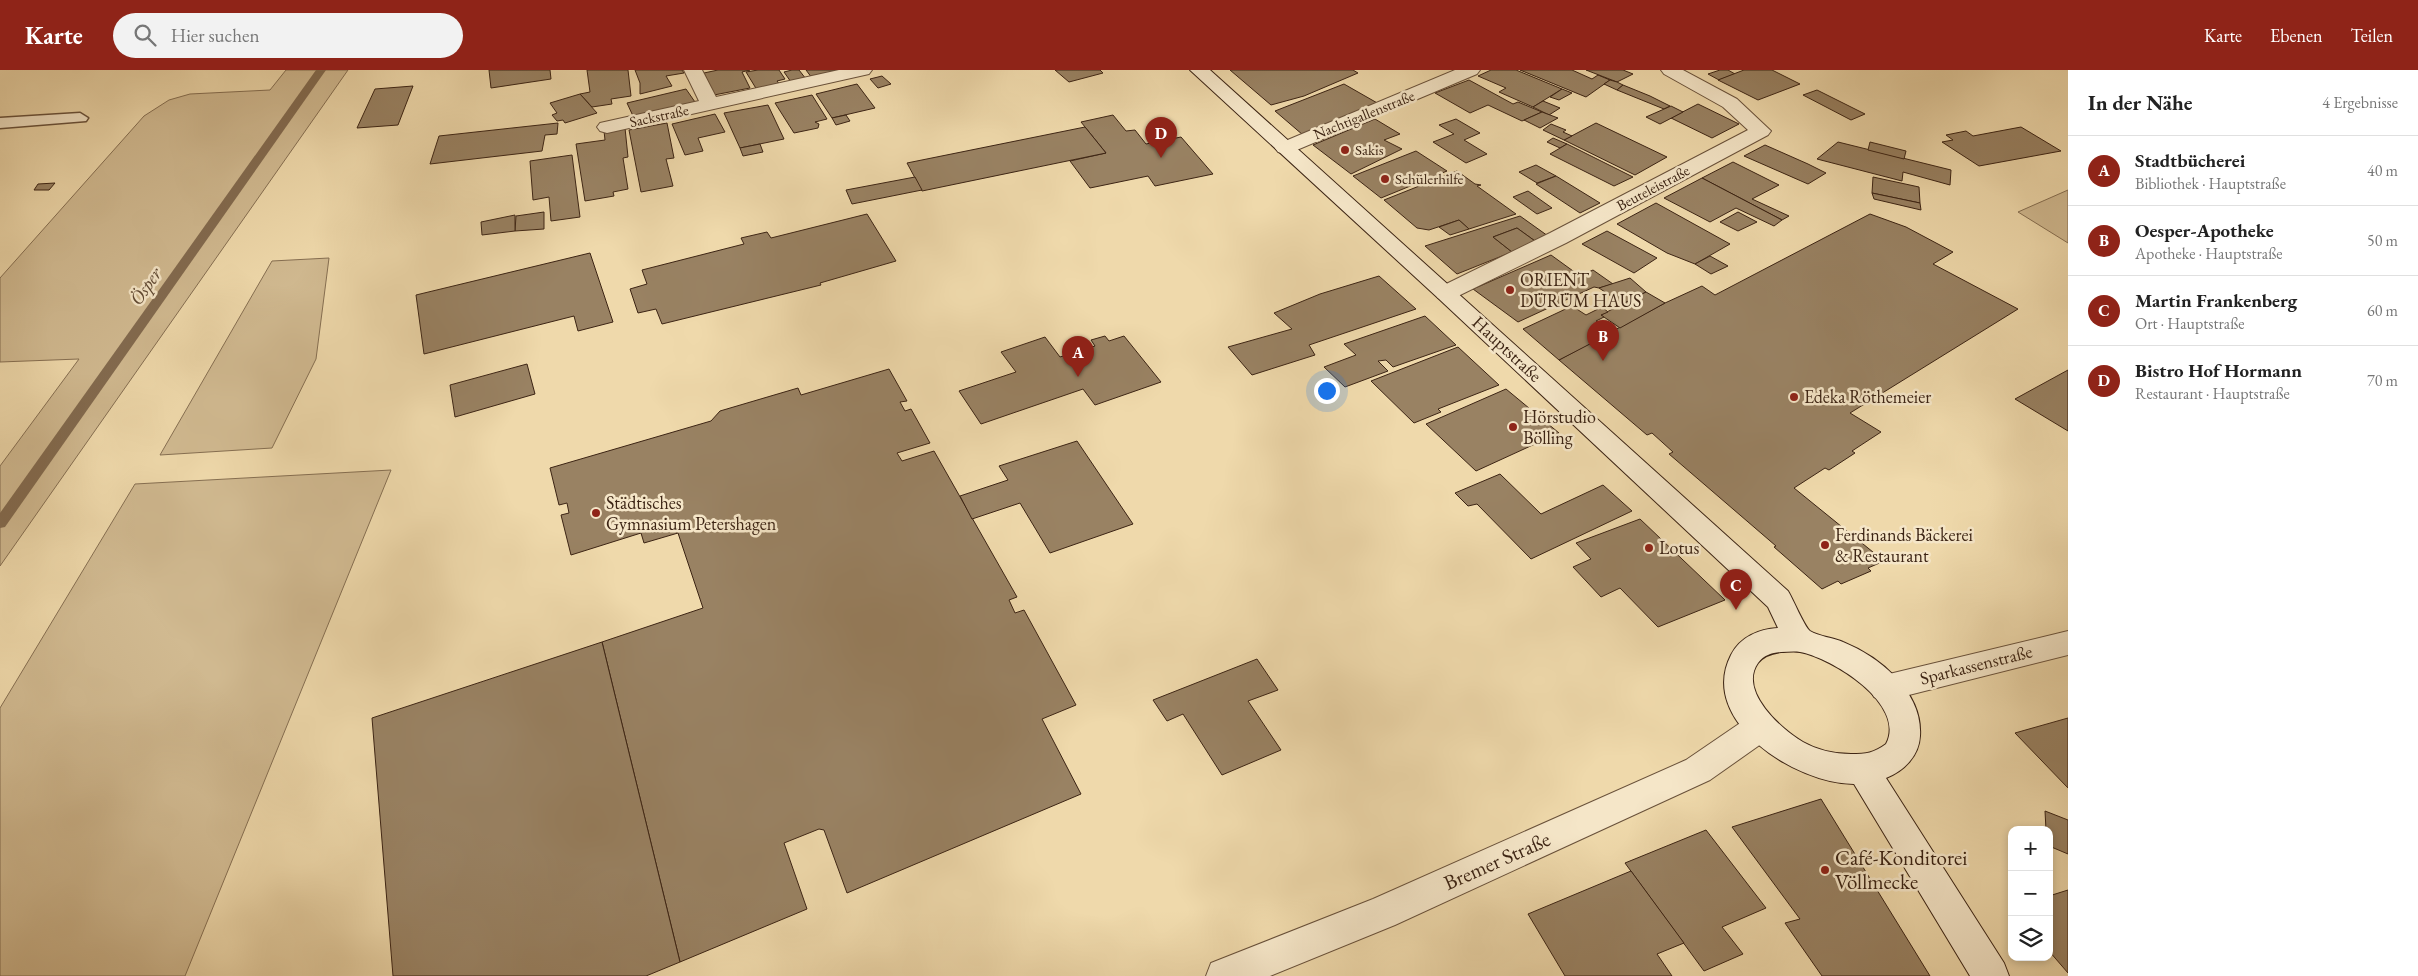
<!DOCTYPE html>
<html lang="de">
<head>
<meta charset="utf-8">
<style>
  body { margin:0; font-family:"EB Garamond",serif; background:#f2f2f2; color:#222 }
  .controls { position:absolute; right:15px; bottom:15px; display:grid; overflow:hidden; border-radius:10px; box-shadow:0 2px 8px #0003 }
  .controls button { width:45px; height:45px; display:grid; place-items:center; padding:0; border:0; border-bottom:1px solid #e0e0e0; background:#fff; color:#222; font:25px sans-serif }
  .you { position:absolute; left:1326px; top:320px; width:18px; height:18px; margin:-12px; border:4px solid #fff; border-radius:50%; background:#1a73e8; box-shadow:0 0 0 8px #1a73e833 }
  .badge { display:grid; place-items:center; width:32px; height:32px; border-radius:50%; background:#8f2418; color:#fff; font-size:16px; font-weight:700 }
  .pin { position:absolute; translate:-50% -41px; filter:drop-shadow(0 1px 2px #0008) }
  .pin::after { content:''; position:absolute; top:26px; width:18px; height:15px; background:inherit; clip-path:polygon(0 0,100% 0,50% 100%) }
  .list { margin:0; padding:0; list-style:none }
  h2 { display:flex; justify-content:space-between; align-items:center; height:65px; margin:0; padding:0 20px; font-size:21px }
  h2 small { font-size:16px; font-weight:400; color:#767676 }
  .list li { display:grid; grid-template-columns:32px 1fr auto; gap:15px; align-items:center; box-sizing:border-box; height:70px; padding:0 20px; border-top:1px solid #e0e0e0 }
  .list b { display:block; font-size:19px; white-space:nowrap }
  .list p { margin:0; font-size:16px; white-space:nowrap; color:#767676 }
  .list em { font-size:16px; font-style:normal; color:#767676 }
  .icon { flex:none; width:28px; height:28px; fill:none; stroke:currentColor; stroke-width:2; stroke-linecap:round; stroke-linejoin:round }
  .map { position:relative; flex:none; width:2068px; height:906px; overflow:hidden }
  header { display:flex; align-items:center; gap:30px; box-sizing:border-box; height:70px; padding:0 25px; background:#8f2418; color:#fff }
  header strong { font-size:24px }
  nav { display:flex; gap:28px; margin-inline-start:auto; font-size:18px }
  .search { width:350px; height:45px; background:#f2f2f2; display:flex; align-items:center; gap:12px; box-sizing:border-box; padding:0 18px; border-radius:28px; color:#767676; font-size:19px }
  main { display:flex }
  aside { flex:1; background:#fff }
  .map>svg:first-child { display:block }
  .green { fill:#d1ba91; stroke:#866f52 }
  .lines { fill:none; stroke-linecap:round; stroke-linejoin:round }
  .stream { fill:#836b50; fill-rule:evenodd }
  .building { fill:#998263; stroke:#3c2414 }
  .lane-casing { stroke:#69513a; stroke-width:3 }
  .street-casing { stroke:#69513a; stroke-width:2 }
  .secondary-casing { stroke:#3c2414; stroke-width:2 }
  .lane { fill:#f5e6c8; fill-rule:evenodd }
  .street { fill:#f5e6c8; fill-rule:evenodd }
  .secondary { fill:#f5e6c8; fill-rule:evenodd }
  .poi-dot { fill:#8f2418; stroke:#f5e6c8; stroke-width:2 }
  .labels { text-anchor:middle; stroke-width:5; stroke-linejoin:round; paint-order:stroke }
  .far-street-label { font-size:15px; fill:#3c2414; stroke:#f5e6c8 }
  .far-poi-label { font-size:15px; fill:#3c2414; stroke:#f5e6c8; text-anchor:start }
  .poi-label { font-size:18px; fill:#3c2414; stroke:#f5e6c8; text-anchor:start }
  .street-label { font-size:18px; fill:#3c2414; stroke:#f5e6c8 }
  .water-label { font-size:19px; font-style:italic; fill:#5f4832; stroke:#f5e6c8 }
  .near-poi-label { font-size:21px; fill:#3c2414; stroke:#f5e6c8; text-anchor:start }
  .near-street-label { font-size:21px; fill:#3c2414; stroke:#f5e6c8 }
</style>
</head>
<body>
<header>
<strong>Karte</strong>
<div class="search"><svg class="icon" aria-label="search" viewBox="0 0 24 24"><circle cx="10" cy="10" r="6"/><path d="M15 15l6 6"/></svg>Hier suchen</div>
<nav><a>Karte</a><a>Ebenen</a><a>Teilen</a></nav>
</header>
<main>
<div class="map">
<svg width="2068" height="906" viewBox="0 0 2068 906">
  <rect width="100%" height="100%" fill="#efd9ab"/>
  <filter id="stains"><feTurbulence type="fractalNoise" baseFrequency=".004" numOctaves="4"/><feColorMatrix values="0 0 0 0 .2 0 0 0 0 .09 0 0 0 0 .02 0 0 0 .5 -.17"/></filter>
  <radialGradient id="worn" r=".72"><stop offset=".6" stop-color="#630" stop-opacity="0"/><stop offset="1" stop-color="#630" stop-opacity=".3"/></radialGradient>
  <!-- green -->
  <g class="green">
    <polygon points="286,0 348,0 0,496 0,396 79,289 0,292 0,208 144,46 169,30 190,24 270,20"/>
    <polygon points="2068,120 2068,173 2018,142"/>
    <polygon points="329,188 316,289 272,378 160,385 272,191"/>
    <polygon points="391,400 185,906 0,906 0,638 135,414"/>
  </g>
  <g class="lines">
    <!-- stream -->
    <polygon class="stream" points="316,0 326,0 5,457 0,458 0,443"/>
  </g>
  <!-- building -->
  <g class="building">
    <polygon points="489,0 550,0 551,9 491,18"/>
    <polygon points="587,0 628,0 631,26 611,29 612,34 592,37 580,24 590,22"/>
    <polygon points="635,0 682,0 684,3 666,6 672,16 640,24 640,13"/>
    <polygon points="718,0 750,0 742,2 750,18 714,25 704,3"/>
    <polygon points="758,0 779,0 785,9 777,11 780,15 757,20 746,2"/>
    <polygon points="792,0 799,0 806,9 791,12 784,2"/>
    <polygon points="806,0 843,0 812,8"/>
    <polygon points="1055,0 1100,0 1103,3 1069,12"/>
    <polygon points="1230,0 1353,0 1358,3 1304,26 1271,35"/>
    <polygon points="1491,0 1516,0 1562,19 1533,37 1499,22 1506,18 1478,6"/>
    <polygon points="1520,0 1572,0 1592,9 1598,5 1610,10 1586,27"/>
    <polygon points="1586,0 1623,0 1633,4 1617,12"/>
    <polygon points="1720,0 1728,0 1735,4 1719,10 1708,4"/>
    <polygon points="1744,0 1772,0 1800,14 1758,30 1718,10"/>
    <polygon points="882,6 891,14 878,18 870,9"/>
    <polygon points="1469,10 1513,34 1518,32 1542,42 1522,51 1488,35 1470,43 1435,23"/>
    <polygon points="1610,10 1617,12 1623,15 1617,20 1604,14"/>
    <polygon points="857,14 875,38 832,48 816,24"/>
    <polygon points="1344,14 1379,34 1303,65 1275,41"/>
    <polygon points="1623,15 1650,26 1670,36 1664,39 1617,20"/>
    <polygon points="413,16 398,55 357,58 375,19"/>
    <polygon points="686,19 695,32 633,46 627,33"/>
    <polygon points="1562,19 1572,23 1559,30 1550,27"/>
    <polygon points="1817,20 1865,44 1851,50 1803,25"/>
    <polygon points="580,24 597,43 565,53 563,50 557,51 552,45 557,43 550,33"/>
    <polygon points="812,25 827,49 815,52 819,54 818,58 794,63 775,33"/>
    <polygon points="1543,31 1560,38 1549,45 1533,37"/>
    <polygon points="1698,34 1739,54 1712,68 1671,48"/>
    <polygon points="768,35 784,69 740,78 724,43"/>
    <polygon points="1671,36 1683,42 1660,54 1646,47"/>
    <polygon points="1542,42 1558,48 1540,58 1524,50"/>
    <polygon points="715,44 725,62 698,68 703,81 685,85 672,54"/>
    <polygon points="846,45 850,51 836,55 832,48"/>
    <polygon points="1113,45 1126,61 1135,60 1146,74 1181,67 1213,104 1155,116 1148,106 1090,118 1070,91 1106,83 1081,52"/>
    <polygon points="1375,49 1400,64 1384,70 1402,79 1351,104 1313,75"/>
    <polygon points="1456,49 1480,63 1464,70 1487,84 1466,93 1433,72 1454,64 1439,55"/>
    <polygon points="558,53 557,64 545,65 542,81 430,94 439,66"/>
    <polygon points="667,53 674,88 666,89 673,116 641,122 629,60"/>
    <polygon points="1596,53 1667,87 1635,105 1564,70"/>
    <polygon points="1551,54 1566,60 1563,62 1572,66 1564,70 1543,60"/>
    <polygon points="1085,57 1106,83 922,121 907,93"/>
    <polygon points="2021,57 2061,81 1979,96 1942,72 1953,70 1946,65 1966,61 1973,66"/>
    <polygon points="625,58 628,87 623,88 628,119 613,122 614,126 585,131 576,74 605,70 604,61"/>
    <polygon points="1553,68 1567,74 1560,78 1547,72"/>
    <polygon points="1838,72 1951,100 1950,115 1903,102 1902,111 1817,89"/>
    <polygon points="1870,72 1906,81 1904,89 1868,80"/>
    <polygon points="760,74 763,82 743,86 740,78"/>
    <polygon points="1567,74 1633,107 1614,116 1550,84"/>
    <polygon points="1765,75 1808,94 1826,103 1808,114 1744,86"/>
    <polygon points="1416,81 1447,101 1381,128 1353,106"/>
    <polygon points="572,85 580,147 551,151 549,127 533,130 530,91"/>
    <polygon points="1733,92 1779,115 1752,129 1789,146 1782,150 1702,108"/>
    <polygon points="1536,95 1556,106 1537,113 1519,102"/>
    <polygon points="1457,101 1475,114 1481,115 1477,116 1516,144 1469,159 1459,150 1429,160 1417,158 1384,130"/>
    <polygon points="1556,106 1600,133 1580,143 1536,114"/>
    <polygon points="915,107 922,120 852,134 846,120"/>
    <polygon points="1873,107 1919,117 1920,133 1872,123"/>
    <polygon points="1702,108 1782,150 1774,156 1736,138 1710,152 1664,128"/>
    <polygon points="55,113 49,120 34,120 38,114"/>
    <polygon points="1528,121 1552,138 1537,144 1513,127"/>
    <polygon points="1872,123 1920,133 1921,140 1874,129"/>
    <polygon points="1656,133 1730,174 1695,194 1667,183 1617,154"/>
    <polygon points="544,142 544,159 515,161 516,146"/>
    <polygon points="1738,142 1757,152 1738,161 1720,152"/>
    <polygon points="867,144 896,191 820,213 821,215 662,254 656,239 638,243 630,219 647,214 642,200 744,174 741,168 767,162 771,168"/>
    <polygon points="1870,144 1906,157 1953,182 1933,194 2018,239 1850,343 1881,362 1852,381 1855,383 1829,400 1825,398 1794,418 1884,491 1868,498 1871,501 1841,514 1838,511 1822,519 1774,477 1776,476 1669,384 1673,382 1652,363 1647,365 1559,290 1665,233 1702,216 1715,225"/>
    <polygon points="515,145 515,161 482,165 481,152"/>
    <polygon points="1520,146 1548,166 1535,171 1517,158 1493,167 1512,182 1457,204 1425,176"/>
    <polygon points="1459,150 1469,159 1450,165 1439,157"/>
    <polygon points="1517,158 1535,171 1512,182 1493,167"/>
    <polygon points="1607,161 1657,188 1634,203 1582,174"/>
    <polygon points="590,183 613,252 578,261 574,246 424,284 416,225"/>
    <polygon points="1551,185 1580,206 1593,200 1613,214 1599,218 1594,217 1518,252 1473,219"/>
    <polygon points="1710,186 1728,196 1711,204 1695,194"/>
    <polygon points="1379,206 1416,239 1309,275 1315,285 1252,305 1228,277 1292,259 1274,243 1320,224"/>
    <polygon points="1630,208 1646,222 1623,234 1599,218"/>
    <polygon points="1646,222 1665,233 1620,258 1601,245"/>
    <polygon points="1572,236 1586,245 1602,237 1608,242 1601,245 1604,247 1596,251 1613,262 1559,290 1523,259"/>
    <polygon points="1425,246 1456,275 1393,297 1386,290 1378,291 1388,301 1345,317 1324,297 1356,285 1344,274"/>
    <polygon points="1105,266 1109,271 1124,266 1161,312 1095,335 1083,319 981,354 959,321 1016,302 1001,282 1045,267 1060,287 1095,276 1091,270"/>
    <polygon points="1458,277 1499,315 1438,339 1441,342 1414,353 1371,311"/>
    <polygon points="527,294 535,324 455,347 450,315"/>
    <polygon points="889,299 907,331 900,332 905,341 911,339 930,373 897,383 902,391 934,381 1017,527 1009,530 1015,543 1024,540 1076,635 1042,649 1081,724 847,823 824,760 819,759 784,773 807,839 680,892 602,572 703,538 678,463 644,473 641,463 571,485 561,445 569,443 567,433 559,435 550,398 711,351 720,341 798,318 801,325"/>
    <polygon points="2068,300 2068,361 2015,329"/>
    <polygon points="1506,319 1559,363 1476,401 1426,354"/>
    <polygon points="1077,371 1133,454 1050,483 1020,433 972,449 960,426 1008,410 999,396"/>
    <polygon points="1500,404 1541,444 1603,415 1632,441 1531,489 1477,434 1468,436 1455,423"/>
    <polygon points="1640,449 1725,530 1658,557 1620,518 1601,527 1573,497 1591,489 1576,473"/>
    <polygon points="602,572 680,892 646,906 393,906 372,648"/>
    <polygon points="1257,589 1278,620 1248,631 1281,680 1222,705 1183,644 1167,651 1153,630"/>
    <polygon points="2068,648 2068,718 2015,663"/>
    <polygon points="1821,729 1930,906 1822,906 1785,853 1800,849 1732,757"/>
    <polygon points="2045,741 2068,750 2068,784 2049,776 2049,760 2046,760"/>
    <polygon points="1706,760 1766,838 1722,857 1743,884 1704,901 1625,793"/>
    <polygon points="1631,801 1684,873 1657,884 1672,906 1565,906 1528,844"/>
    <polygon points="2068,820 2068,903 2049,881 2049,826"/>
  </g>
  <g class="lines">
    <defs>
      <polygon id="lane" points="80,43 88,48 86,51 0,58 0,48"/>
      <g id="street">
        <polygon points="684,0 702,0 716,27 839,0 872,0 869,4 607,63 600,61 597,57 600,53 699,31"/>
        <polygon points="1455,0 1480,0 1477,4 1292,82 1285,84 1278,82 1275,78 1278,74"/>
        <polygon points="1661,0 1683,0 1737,29 1771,61 1768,65 1566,173 1454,228 1446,230 1438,228 1435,223 1438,218 1550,163 1748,60 1723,37 1664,4"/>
        <polygon points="2068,561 2068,585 1885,631 1874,627 1870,618 1874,609 1885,605"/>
        <polygon points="1760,643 1771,647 1776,657 1771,667 1710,710 1395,855 1270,906 1206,906 1211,893 1373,829 1686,690 1749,647"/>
      </g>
      <path id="secondary" d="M1190 0H1210L1788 521C1793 529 1804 556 1810 561 1818 566 1834 568 1843 572 1880 587 1923 622 1920 666 1919 686 1904 701 1886 708L2004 893 2009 906H1970L1854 714C1796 714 1697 651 1731 585 1740 567 1759 559 1778 558L1768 537 1438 228ZM1781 582C1787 582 1794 581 1800 582 1832 588 1907 634 1886 674 1874 683 1866 684 1851 684 1835 684 1817 680 1803 672 1782 660 1738 621 1758 593 1764 585 1772 583 1781 582Z"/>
    </defs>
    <!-- lane casing -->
    <use href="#lane" class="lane-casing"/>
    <!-- street casing -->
    <use href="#street" class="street-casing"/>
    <!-- secondary casing -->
    <use href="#secondary" class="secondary-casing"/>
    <!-- lane -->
    <use href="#lane" class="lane"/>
    <!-- street -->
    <use href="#street" class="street"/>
    <!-- secondary -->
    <use href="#secondary" class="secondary"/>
  </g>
  <!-- markers -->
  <g class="poi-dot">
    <circle cx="1345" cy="80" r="5"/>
    <circle cx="1385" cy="109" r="5"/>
    <circle cx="1510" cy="220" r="5"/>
    <circle cx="1794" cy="327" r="5"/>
    <circle cx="1513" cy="357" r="5"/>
    <circle cx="596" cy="443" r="5"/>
    <circle cx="1825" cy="475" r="5"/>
    <circle cx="1649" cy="478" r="5"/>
    <circle cx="1825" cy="800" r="5"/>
  </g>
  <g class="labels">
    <!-- far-street labels -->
    <g class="far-street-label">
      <text transform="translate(1364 45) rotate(-22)" y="5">Nachtigallenstraße</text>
      <text transform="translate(659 46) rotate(-12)" y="5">Sackstraße</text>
      <text transform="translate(1653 118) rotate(-28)" y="5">Beuteleistraße</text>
    </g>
    <!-- far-poi labels -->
    <g class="far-poi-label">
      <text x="1355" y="85">Sakis</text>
      <text x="1395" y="114">Schülerhilfe</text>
    </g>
    <!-- poi labels -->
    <g class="poi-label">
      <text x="1520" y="216">ORIENT<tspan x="1520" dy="21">DÜRÜM HAUS</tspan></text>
      <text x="1804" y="333">Edeka Röthemeier</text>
      <text x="1523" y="353">Hörstudio<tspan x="1523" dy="21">Bölling</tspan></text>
      <text x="606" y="439">Städtisches<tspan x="606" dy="21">Gymnasium Petershagen</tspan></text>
      <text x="1835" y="471">Ferdinands Bäckerei<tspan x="1835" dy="21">&amp; Restaurant</tspan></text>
      <text x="1659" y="484">Lotus</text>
    </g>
    <!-- street labels -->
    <g class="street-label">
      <text transform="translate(1507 279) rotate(43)" y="6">Hauptstraße</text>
      <text transform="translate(1976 595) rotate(-14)" y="6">Sparkassenstraße</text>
    </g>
    <!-- water labels -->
    <g class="water-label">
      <text transform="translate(145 216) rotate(-55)" y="7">Ösper</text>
    </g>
    <!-- near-poi labels -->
    <g class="near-poi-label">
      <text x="1835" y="795">Café-Konditorei<tspan x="1835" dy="24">Völlmecke</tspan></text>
    </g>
    <!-- near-street labels -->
    <g class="near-street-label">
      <text transform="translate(1497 791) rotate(-24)" y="7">Bremer Straße</text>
    </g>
  </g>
  <rect width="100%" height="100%" filter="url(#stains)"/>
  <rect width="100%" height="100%" fill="url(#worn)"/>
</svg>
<div class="controls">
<button>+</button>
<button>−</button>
<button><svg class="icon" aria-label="layers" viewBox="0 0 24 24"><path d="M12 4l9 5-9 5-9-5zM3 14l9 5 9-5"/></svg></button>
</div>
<div class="you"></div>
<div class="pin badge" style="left:1078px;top:307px">A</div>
<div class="pin badge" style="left:1603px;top:291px">B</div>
<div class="pin badge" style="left:1736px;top:540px">C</div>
<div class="pin badge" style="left:1161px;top:88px">D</div>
</div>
<aside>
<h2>In der Nähe<small>4 Ergebnisse</small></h2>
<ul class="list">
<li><span class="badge">A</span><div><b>Stadtbücherei</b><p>Bibliothek · Hauptstraße</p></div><em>40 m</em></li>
<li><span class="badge">B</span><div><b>Oesper-Apotheke</b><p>Apotheke · Hauptstraße</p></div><em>50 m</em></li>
<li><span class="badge">C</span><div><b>Martin Frankenberg</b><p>Ort · Hauptstraße</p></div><em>60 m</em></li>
<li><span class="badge">D</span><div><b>Bistro Hof Hormann</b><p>Restaurant · Hauptstraße</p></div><em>70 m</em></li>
</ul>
</aside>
</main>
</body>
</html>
